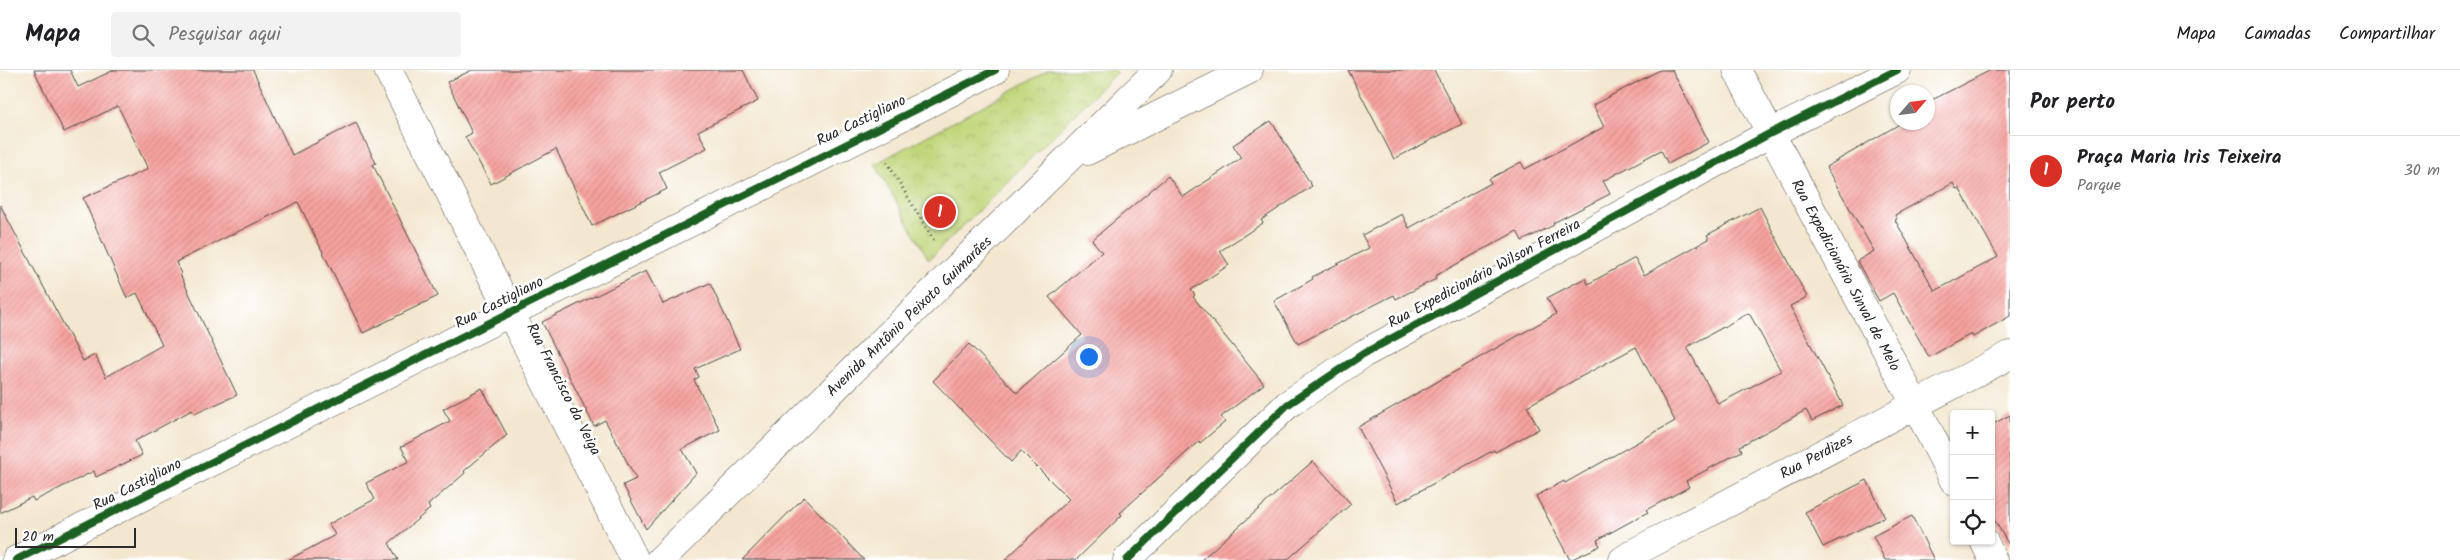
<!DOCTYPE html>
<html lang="pt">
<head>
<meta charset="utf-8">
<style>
  body { margin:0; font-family:Kalam,sans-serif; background:#f2f2f2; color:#202124 }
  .controls { position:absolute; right:15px; bottom:15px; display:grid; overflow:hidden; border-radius:5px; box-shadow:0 1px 4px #0004 }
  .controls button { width:45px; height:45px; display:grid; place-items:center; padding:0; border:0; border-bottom:1px solid #e0e0e0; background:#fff; color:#202124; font:25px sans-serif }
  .compass { position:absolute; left:1890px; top:15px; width:45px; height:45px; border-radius:50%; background:#fff; box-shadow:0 1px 4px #0004; rotate:62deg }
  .scale { position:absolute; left:15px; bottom:12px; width:121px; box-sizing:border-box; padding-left:5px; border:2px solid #2b2b2b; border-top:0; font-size:14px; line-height:18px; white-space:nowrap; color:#2b2b2b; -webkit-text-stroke:4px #fff; paint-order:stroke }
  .you { position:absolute; left:1088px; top:286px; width:18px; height:18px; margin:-12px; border:4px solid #fff; border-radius:50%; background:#1a73e8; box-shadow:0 0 0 8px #1a73e833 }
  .badge { display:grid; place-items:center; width:32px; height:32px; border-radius:50%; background:#d93025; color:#fff; font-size:16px; font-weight:700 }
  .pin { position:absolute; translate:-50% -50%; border:2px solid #fff; box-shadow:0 1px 5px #0006 }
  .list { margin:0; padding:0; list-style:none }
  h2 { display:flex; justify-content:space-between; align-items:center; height:65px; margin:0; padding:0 20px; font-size:21px }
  h2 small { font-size:16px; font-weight:400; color:#757577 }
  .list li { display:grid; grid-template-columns:32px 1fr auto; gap:15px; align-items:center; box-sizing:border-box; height:70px; padding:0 20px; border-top:1px solid #e0e0e0 }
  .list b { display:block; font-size:19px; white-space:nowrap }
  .list p { margin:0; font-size:16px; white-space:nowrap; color:#757577 }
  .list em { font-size:16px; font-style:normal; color:#757577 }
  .icon { flex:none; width:28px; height:28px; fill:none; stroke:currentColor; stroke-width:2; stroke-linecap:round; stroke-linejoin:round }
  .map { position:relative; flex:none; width:2010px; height:490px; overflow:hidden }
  header { display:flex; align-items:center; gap:30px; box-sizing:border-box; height:70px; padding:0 25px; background:#fff; border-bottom:1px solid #e0e0e0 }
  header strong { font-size:24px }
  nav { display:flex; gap:28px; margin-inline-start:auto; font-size:18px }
  .search { width:350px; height:45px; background:#f2f2f2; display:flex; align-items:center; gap:12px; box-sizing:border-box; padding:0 18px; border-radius:5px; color:#757577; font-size:19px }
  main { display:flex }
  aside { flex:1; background:#fff }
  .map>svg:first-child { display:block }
  .park { fill:url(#park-crowns); stroke:#768052 }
  .building { fill:url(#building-hatch); fill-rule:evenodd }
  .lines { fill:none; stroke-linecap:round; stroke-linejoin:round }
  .minor-casing { stroke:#494744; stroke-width:29 }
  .path { stroke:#494744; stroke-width:3; stroke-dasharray:1 4; stroke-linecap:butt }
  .minor { stroke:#fff; stroke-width:28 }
  .cycleway-casing { stroke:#fff; stroke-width:11 }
  .cycleway { stroke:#1b5e20; stroke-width:8 }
  .labels { text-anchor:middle; stroke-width:5; stroke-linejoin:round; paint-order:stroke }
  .street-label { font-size:15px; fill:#2b2b2b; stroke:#fff }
</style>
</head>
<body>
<header>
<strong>Mapa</strong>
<div class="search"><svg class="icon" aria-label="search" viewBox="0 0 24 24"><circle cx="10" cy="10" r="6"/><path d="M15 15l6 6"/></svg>Pesquisar aqui</div>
<nav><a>Mapa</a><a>Camadas</a><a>Compartilhar</a></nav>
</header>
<main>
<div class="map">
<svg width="2010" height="490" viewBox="0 0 2010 490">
  <defs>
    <pattern id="park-crowns" width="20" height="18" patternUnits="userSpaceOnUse" patternTransform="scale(1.25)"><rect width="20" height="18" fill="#c0d578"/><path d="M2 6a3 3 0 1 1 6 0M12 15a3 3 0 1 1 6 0" fill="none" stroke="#a5b768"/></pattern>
    <pattern id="building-hatch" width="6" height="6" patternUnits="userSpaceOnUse" patternTransform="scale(1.25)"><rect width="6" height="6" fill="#f6a39f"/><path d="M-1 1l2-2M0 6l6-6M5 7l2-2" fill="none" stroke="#d38c89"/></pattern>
  </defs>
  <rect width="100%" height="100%" fill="#fff"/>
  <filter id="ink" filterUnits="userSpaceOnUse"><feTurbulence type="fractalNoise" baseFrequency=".02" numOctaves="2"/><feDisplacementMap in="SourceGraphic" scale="10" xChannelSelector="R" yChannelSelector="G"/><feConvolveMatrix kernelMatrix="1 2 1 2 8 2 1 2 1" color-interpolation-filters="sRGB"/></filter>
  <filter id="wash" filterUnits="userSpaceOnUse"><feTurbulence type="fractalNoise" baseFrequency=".0096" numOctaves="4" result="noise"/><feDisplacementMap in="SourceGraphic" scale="20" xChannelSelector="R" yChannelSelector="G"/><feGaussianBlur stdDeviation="1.12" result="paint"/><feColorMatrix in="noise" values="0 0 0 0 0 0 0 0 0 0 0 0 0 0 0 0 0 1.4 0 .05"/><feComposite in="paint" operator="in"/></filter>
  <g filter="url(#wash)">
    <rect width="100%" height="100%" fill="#f3e7cf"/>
    <!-- park -->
    <polygon class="park" points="1049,0 1114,0 1117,2 929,190 875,94"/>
    <g id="blocks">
      <!-- building -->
      <g class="building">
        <polygon points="34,0 70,0 78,17 114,0 253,0 292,85 356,53 376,93 373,95 438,226 363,263 298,132 176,192 181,204 180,204 237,325 194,344 192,340 135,371 142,385 96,407 94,401 34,431 32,427 0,443 0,135 83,291 95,285 106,307 162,275 137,223 127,228 83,128 148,99 118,36 64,62"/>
        <polygon points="472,0 743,0 758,31 698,61 707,78 659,102 667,119 592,156 556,79 491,114 465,67 472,63 447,12"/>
        <polygon points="1348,0 1434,0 1462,54 1394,89"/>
        <polygon points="1660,0 1672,0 1709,72 1668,94 1661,80 1603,111 1610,124 1553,153 1554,155 1522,171 1517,161 1435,206 1436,209 1396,229 1394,225 1298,274 1274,231 1313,209 1312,207 1369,178 1362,165 1402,144 1409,158 1491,113 1489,109 1521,92 1525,99 1604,57 1593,35"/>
        <path d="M1991 0H2010V246L1973 267 1971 264 1929 287 1893 223 1879 231 1857 191 1874 181 1826 97 1903 52H1928V32ZM1953 113 1956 119 1959 118 1998 187 1935 221 1895 150 1897 149 1895 145Z"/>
        <polygon points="1271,51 1312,116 1261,150 1263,153 1220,181 1229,195 1191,220 1195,225 1193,227 1264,314 1221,347 1225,352 1200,373 1199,371 1120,443 1122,445 1076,490 1005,490 1069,429 1021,381 1011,392 933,311 969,274 1017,323 1082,265 1049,227 1102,182 1092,170 1168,106 1183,127 1241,88 1233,75"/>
        <path d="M1760 137 1807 227 1790 236 1843 335 1812 351 1806 340 1740 376 1742 381 1686 411 1689 417 1646 440 1648 442 1597 470 1600 476 1570 490 1536 426 1564 411 1565 413 1675 351 1636 277 1527 336 1539 359 1495 382 1494 380 1398 433 1358 357 1556 244 1547 228 1585 208 1588 214 1635 188 1644 205 1709 169 1707 165ZM1749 243 1781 301 1718 334 1687 277Z"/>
        <polygon points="646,201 663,234 710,213 740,279 695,299 699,307 694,310 720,360 682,379 696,403 646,459 623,415 636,409 605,350 594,356 542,252"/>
        <polygon points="482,318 507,365 464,401 465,403 428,435 430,439 389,473 398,490 288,490 335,465 329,454 375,429 366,413 409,391 401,377 450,351 443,339"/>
        <polygon points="2010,345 2010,477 1991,444 1991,352 1993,354"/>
        <polygon points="1313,391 1351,434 1287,490 1201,490"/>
        <polygon points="1867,410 1885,447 1823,477 1805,442"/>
        <polygon points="804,427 864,490 742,490"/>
        <polygon points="1912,446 1934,490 1885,490 1873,466"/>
      </g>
    </g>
  </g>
  <g filter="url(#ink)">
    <use href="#blocks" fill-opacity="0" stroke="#494744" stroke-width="1"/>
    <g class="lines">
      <defs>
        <g id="minor">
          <polyline points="388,0 635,490"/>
          <polyline points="1737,0 1915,334 1954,411"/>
          <polyline points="1087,81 1249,0"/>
          <polyline points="1984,471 1993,490"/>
          <polyline points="16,490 995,0"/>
          <polyline points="660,490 1158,0"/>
          <polyline points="1127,490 1287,335 1363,284 1769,64 1897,0"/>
          <polyline points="1623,490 1635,482 2010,285"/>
        </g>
      </defs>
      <!-- minor casing -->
      <use href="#minor" class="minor-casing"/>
      <!-- path -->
      <polyline class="path" points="887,92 934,171"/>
      <!-- minor -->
      <use href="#minor" class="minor"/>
      <defs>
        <g id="cycleway">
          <polyline points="16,490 995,0"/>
          <polyline points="1127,490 1287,335 1363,284 1769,64 1897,0"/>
        </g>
      </defs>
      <!-- cycleway casing -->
      <use href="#cycleway" class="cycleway-casing"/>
      <!-- cycleway -->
      <use href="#cycleway" class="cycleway"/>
    </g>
  </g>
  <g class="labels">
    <!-- street labels -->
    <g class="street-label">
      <text transform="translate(861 50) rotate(-26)" y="5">Rua Castigliano</text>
      <text transform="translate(1484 203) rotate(-28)" y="5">Rua Expedicionário Wilson Ferreira</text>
      <text transform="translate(1846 205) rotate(62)" y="5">Rua Expedicionário Sinval de Melo</text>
      <text transform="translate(499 232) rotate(-27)" y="5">Rua Castigliano</text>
      <text transform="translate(909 246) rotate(-44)" y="5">Avenida Antônio Peixoto Guimarães</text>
      <text transform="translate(564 319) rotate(63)" y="5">Rua Francisco da Veiga</text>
      <text transform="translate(1816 386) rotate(-28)" y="5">Rua Perdizes</text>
      <text transform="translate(137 414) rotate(-27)" y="5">Rua Castigliano</text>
    </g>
  </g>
</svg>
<div class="controls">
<button>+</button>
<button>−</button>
<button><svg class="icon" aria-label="locate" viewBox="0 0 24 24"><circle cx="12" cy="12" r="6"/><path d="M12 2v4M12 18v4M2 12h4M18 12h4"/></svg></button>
</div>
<svg class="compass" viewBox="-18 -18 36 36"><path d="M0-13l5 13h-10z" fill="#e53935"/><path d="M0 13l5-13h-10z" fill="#757577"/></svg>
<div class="scale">20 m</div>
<div class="you"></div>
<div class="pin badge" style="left:940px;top:142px">1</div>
</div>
<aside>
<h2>Por perto<small></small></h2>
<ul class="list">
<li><span class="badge">1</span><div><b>Praça Maria Iris Teixeira</b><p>Parque</p></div><em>30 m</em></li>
</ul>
</aside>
</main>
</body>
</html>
